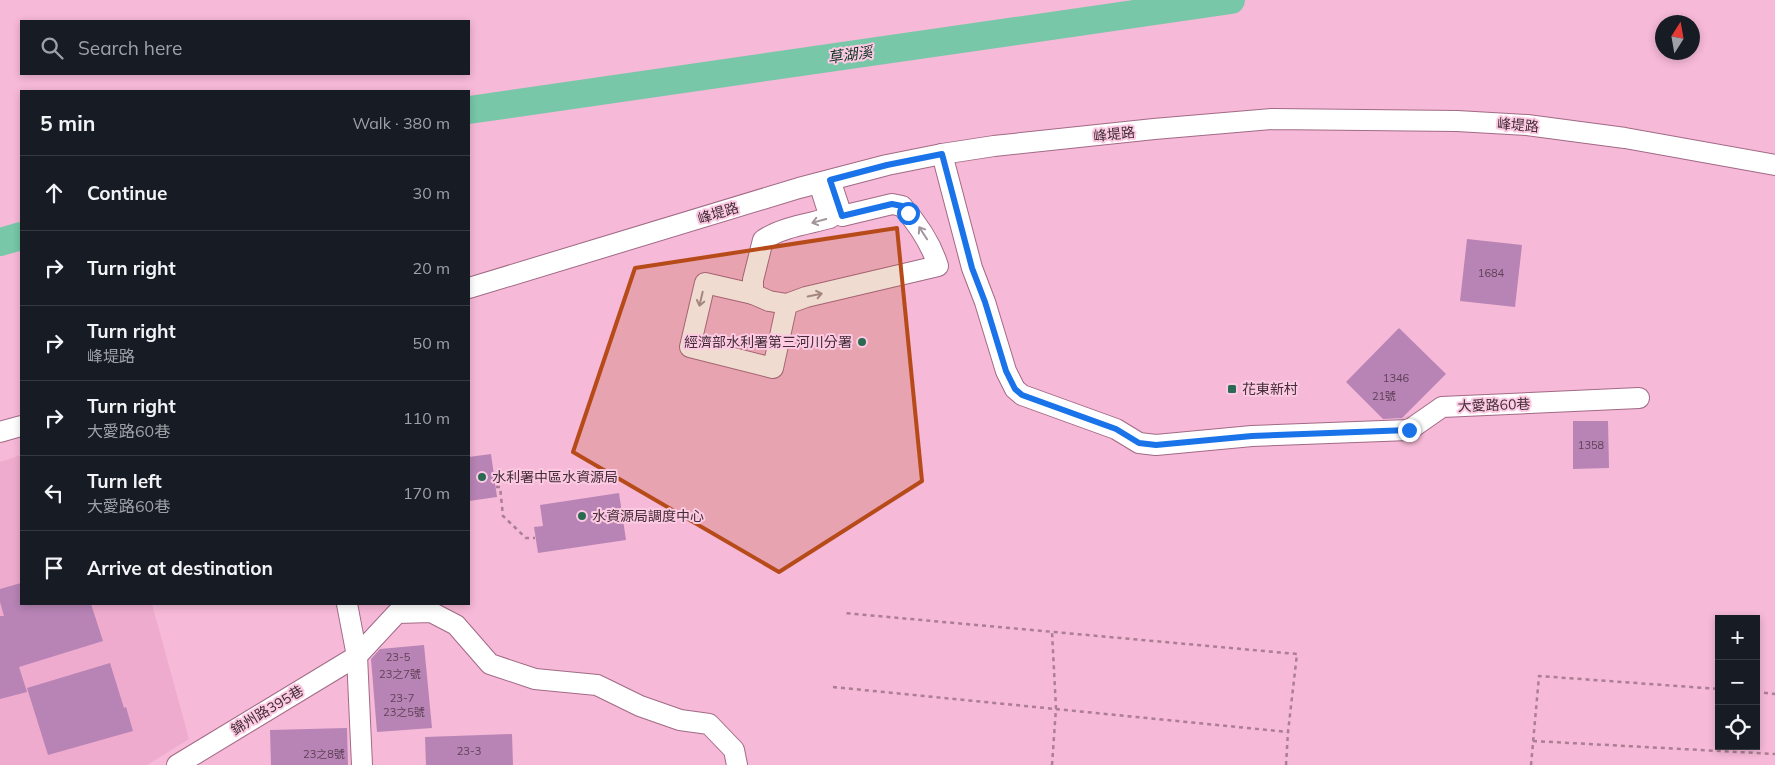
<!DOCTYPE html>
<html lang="en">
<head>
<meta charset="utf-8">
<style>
  body { margin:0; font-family:Mulish,"Noto Sans TC",sans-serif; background:#242831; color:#f1f3f6 }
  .controls { position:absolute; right:15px; bottom:15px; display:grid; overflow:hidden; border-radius:0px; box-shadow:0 2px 8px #0003 }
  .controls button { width:45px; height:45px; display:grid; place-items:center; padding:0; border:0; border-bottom:1px solid #363941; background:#171b24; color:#f1f3f6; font:25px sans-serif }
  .compass { position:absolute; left:1655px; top:15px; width:45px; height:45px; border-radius:50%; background:#171b24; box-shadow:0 2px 8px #0003; rotate:11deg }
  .stop { position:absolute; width:15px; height:15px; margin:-11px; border:4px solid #1a73e8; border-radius:50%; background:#fff }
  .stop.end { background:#1a73e8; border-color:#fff; box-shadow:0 1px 5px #0008 }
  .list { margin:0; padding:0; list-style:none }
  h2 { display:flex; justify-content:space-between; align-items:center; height:65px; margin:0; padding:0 20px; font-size:21px }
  h2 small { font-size:16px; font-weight:400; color:#9ea1a6 }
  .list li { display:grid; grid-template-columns:32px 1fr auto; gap:15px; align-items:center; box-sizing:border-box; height:75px; padding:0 20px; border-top:1px solid #363941 }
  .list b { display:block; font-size:19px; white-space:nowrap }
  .list p { margin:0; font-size:16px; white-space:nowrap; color:#9ea1a6 }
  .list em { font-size:16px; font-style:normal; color:#9ea1a6 }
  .icon { flex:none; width:28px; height:28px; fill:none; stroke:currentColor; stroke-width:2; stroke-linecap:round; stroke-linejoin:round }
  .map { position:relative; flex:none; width:1775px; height:765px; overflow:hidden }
  .search { position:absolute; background:#171b24; box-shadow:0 2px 8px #0003; left:20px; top:20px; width:450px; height:55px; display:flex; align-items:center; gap:12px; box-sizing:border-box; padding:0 18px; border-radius:0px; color:#9ea1a6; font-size:19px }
  .panel { position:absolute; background:#171b24; box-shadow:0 2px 8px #0003; left:20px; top:90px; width:450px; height:515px; border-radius:0px }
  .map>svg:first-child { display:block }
  .built { fill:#efabce }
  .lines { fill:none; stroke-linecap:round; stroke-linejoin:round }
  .river { stroke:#77c7a8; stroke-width:28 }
  .building { fill:#b784b5 }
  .minor-casing { stroke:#a16a86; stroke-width:22 }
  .path { stroke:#ab7e94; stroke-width:2.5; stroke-dasharray:4 4; stroke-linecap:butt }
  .minor { stroke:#fff; stroke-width:20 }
  .oneway { stroke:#a1959b }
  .route { stroke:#1a73e8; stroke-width:6 }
  .marked { fill:#b64b19; fill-opacity:0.2; stroke:#b64b19; stroke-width:4; stroke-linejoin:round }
  .poi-dot { fill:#2c6953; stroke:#fccae2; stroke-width:2 }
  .labels { text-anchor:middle; stroke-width:4; stroke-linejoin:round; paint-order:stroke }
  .number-label { font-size:11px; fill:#604156 }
  .street-label { font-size:14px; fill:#432b37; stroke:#fccae2 }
  .poi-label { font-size:14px; fill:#432b37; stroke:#fccae2; text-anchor:start }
  .water-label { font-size:15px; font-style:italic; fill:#0d3326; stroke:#fccae2 }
</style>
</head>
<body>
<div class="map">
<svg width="1775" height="765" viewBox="0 0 1775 765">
  <rect width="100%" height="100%" fill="#f6b9d7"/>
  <!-- built -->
  <polygon class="built" points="21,455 21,604 152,604 189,739 147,765 0,765 0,462"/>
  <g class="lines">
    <!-- river -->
    <g class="river">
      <polyline points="469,110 1231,0"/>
      <polyline points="0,242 21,236"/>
    </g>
  </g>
  <!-- building -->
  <g class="building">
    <polygon points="1467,239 1522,245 1515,307 1460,301"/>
    <polygon points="1399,328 1446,374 1402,418 1383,419 1346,382"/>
    <polygon points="1573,421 1608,421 1609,468 1573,469"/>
    <polygon points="491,454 497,497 469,501 469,457"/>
    <polygon points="619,493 626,540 538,553 534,527 543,526 540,505"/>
    <polygon points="21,583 21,604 91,604 103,641 19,667 27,692 0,699 0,616 4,616 0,602 0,589"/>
    <polygon points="424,645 432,728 377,732 371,659 380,649"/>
    <polygon points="110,663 124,708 126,707 133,731 48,755 27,688"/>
    <polygon points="347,728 348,765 271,765 270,730"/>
    <polygon points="512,734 513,765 426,765 425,737"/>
  </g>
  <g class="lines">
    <defs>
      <g id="minor">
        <polyline points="942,154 972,268 985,302 1006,371 1015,389 1022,395 1116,429 1139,443 1156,445 1252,436 1409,430 1442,407 1639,398"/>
        <path d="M819 183 830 218C808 224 782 227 763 240L753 280V294L769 301 787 304 806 297 938 266C931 243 918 224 902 206L892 204 842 216 830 180"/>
        <polyline points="469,288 799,188 887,165 942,154 994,146 1154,129 1272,119 1457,121 1527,125 1625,138 1775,165"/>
        <polyline points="753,294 705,283 690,347 773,368 787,304"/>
        <polyline points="0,432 21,426"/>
        <polyline points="177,765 357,656 347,604"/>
        <polyline points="362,765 357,656 397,613 431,612 456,625 490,664 535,679 597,685 640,706 680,720 709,724 734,750 737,765"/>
      </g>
    </defs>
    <!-- minor casing -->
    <use href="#minor" class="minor-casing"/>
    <!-- path -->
    <g class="path">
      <polyline points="496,487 500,487 503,516 526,538 535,538"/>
      <polyline points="833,687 1288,732 1297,654 844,613"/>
      <polyline points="1756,692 1775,694"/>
      <polyline points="1533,741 1775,754"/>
      <polyline points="1052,765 1056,708 1052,632"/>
      <polyline points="1286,765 1288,732"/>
      <polyline points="1531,765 1539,676 1719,689"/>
    </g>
    <!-- minor -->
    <use href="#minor" class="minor"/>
  </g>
  <!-- one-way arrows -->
  <defs><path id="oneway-shaft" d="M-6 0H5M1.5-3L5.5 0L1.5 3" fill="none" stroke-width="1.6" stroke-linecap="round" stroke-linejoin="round" transform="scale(1.25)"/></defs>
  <g class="oneway">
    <use href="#oneway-shaft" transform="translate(819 221) rotate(165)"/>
    <use href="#oneway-shaft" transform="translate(923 233) rotate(-123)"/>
    <use href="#oneway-shaft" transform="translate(815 295) rotate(-12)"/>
    <use href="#oneway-shaft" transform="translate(701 299) rotate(103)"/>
  </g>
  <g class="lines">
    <!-- route -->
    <polyline class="route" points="908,213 902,206 892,204 842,216 830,180 887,165 942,154 972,268 985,302 1006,371 1015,389 1022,395 1116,429 1139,443 1156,445 1252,436 1409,430"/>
  </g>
  <!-- marked area -->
  <path class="marked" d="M897 228 922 481 779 572 573 452 635 268Z"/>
  <!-- markers -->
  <g class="poi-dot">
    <circle cx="862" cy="342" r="5"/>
    <rect x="1227" y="384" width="10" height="10" rx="2.5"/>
    <circle cx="482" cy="477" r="5"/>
    <circle cx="582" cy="516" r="5"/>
  </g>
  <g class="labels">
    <!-- number labels -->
    <g class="number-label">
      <text x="1491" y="277">1684</text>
      <text x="1396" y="382">1346</text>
      <text x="1384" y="400">21號</text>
      <text x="1591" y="449">1358</text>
      <text x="398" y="661">23-5</text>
      <text x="400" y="678">23之7號</text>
      <text x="402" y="702">23-7</text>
      <text x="404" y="716">23之5號</text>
      <text x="469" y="755">23-3</text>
      <text x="324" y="758">23之8號</text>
    </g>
    <!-- street labels -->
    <g class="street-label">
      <text transform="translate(1518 125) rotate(5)" y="5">峰堤路</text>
      <text transform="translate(1114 134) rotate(-6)" y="5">峰堤路</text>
      <text transform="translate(718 213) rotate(-17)" y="5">峰堤路</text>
      <text transform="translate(1494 405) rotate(-2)" y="5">大愛路60巷</text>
      <text transform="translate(267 710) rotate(-31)" y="5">錦州路395巷</text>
    </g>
    <!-- poi labels -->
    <g class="poi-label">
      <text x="852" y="347" text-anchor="end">經濟部水利署第三河川分署</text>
      <text x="1242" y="394">花東新村</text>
      <text x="492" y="482">水利署中區水資源局</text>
      <text x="592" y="521">水資源局調度中心</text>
    </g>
    <!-- water labels -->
    <g class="water-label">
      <text transform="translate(850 55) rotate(-8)" y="5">草湖溪</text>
    </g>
  </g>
</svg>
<div class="controls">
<button>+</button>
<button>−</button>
<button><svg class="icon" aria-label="locate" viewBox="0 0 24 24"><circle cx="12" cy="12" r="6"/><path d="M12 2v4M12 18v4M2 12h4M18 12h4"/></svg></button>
</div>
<svg class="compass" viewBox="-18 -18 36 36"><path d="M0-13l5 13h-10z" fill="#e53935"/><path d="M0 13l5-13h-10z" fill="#9ea1a6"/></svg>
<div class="stop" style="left:908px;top:213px"></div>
<div class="stop end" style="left:1409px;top:430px"></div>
<div class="search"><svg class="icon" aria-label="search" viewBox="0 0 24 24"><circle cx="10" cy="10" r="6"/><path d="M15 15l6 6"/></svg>Search here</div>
<section class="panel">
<h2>5 min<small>Walk · 380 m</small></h2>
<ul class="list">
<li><svg class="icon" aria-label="ahead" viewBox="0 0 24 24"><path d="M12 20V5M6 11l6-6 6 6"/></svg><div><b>Continue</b></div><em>30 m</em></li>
<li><svg class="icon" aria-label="right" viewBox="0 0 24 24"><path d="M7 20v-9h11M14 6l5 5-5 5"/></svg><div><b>Turn right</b></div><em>20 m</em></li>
<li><svg class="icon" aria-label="right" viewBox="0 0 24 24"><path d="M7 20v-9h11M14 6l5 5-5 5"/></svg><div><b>Turn right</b><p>峰堤路</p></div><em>50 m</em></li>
<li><svg class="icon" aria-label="right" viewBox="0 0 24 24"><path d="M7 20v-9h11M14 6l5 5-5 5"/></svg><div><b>Turn right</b><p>大愛路60巷</p></div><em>110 m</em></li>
<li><svg class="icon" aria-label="left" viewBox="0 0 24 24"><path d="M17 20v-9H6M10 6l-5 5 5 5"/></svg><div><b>Turn left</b><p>大愛路60巷</p></div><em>170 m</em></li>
<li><svg class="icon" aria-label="arrive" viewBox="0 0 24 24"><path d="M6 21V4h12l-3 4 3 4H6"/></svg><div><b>Arrive at destination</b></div></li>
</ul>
</section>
</div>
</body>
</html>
